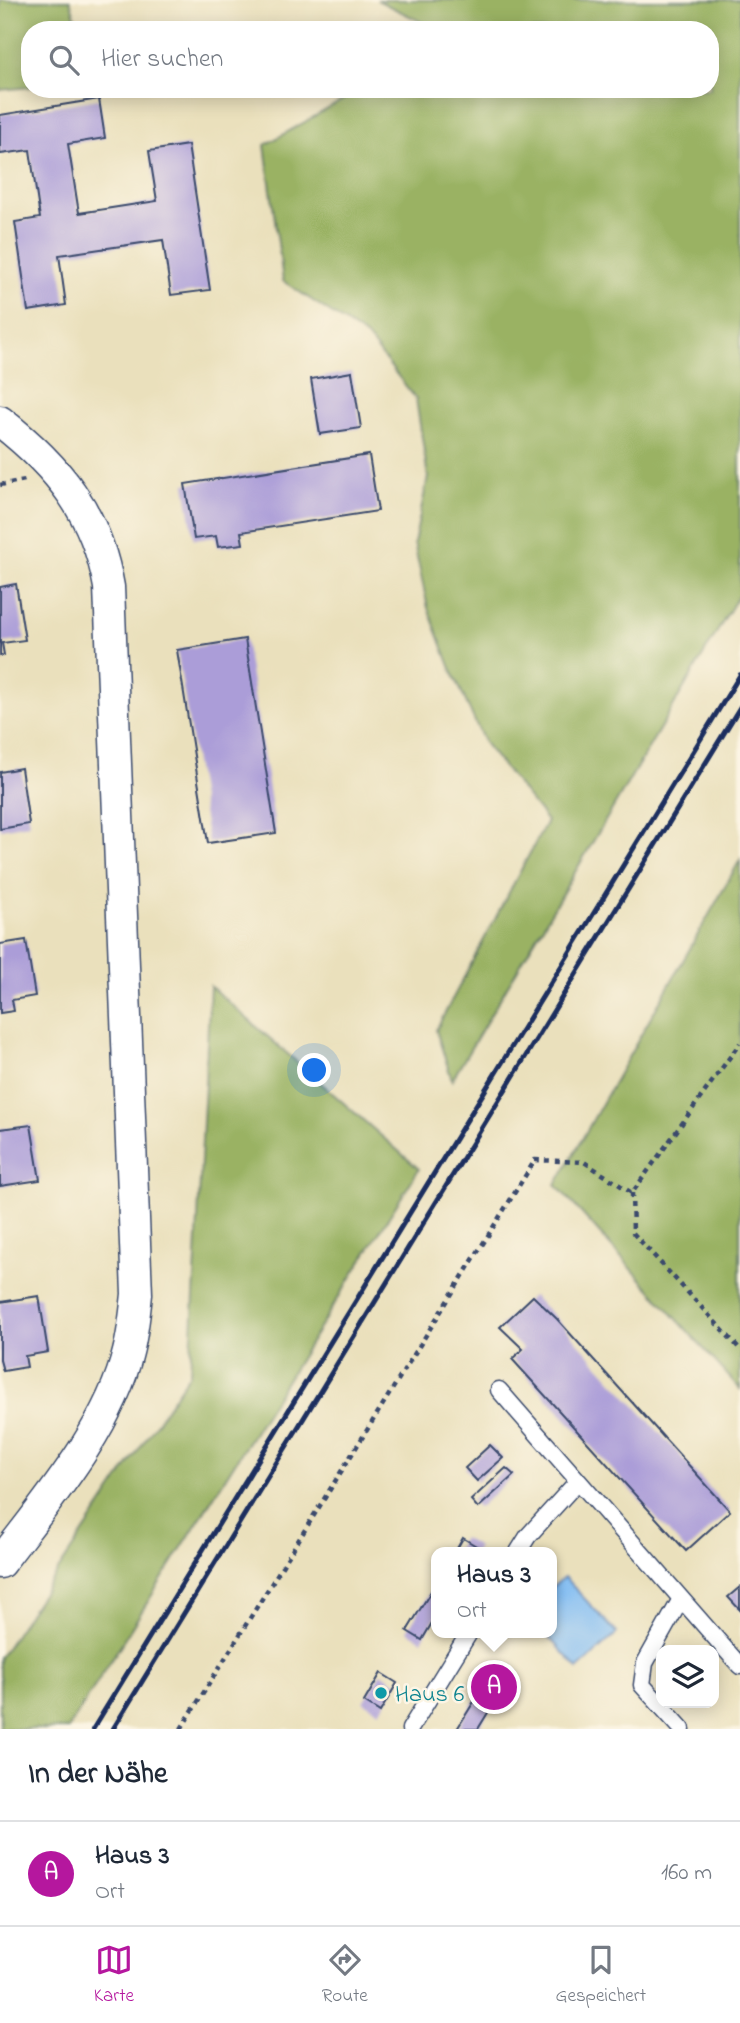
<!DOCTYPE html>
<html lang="de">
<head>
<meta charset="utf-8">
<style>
  body { margin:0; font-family:"Indie Flower",sans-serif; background:#f2f2f3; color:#1f2937 }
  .controls { position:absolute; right:21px; bottom:21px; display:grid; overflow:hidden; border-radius:14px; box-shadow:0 4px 18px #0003 }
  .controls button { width:63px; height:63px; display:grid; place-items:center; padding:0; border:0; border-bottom:2px solid #e0e1e3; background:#fff; color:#1f2937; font:35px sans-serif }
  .you { position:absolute; left:315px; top:1071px; width:24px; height:24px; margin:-18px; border:5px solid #fff; border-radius:50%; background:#1a73e8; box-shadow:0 0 0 10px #1a73e833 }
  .badge { display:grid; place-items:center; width:46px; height:46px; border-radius:50%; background:#b5179e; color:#fff; font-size:23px; font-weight:700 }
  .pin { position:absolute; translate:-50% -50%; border:4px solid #fff; box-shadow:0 2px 7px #0006 }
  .popup { position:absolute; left:431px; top:1547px; width:126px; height:91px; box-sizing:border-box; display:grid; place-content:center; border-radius:14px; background:#fff; filter:drop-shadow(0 2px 5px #0005); font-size:23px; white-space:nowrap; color:#747a83 }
  .popup b { font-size:26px; color:#1f2937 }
  .popup::after { content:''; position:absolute; left:50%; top:100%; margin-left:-14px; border:14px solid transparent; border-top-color:#fff }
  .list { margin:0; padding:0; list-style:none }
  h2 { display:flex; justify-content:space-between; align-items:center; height:91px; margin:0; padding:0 28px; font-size:30px }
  h2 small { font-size:23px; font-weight:400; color:#747a83 }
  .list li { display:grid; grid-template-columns:46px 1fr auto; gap:21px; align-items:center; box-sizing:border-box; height:105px; padding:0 28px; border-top:2px solid #e0e1e3 }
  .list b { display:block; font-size:26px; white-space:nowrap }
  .list p { margin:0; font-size:23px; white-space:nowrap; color:#747a83 }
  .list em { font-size:23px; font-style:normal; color:#747a83 }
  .icon { flex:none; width:38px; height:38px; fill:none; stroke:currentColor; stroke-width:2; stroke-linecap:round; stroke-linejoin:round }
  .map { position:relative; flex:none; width:740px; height:1729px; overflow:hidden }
  .search { position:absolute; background:#fff; box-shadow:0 4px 18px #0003; left:21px; right:21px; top:21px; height:77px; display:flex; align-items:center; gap:18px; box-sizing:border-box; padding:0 24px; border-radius:28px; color:#747a83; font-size:26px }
  .sheet { height:196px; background:#fff }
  nav { display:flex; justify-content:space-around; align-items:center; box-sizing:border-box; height:98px; border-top:2px solid #e0e1e3; background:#fff; font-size:19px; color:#747a83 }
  nav a { display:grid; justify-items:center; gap:4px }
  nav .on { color:#b5179e }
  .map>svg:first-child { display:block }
  .forest { fill:#9ab263; stroke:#5a7060; stroke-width:2 }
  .water { fill:#80bcf3; stroke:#4e76a8; stroke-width:2 }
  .building { fill:#ab9dd8 }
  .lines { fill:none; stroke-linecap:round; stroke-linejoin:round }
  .service-casing { stroke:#3a4a6c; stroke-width:19 }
  .minor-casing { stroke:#3a4a6c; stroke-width:33 }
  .path { stroke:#3a4a6c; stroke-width:4.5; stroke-dasharray:5 5; stroke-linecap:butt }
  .service { stroke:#fff; stroke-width:16 }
  .minor { stroke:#fff; stroke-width:30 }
  .rail { stroke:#1b2f5e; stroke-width:5 }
  .culture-dot { fill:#0f9aa8; stroke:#fcf5e5; stroke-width:2.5 }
  .labels { text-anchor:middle; stroke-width:5; stroke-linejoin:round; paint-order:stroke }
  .culture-label { font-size:24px; fill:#0d838f; stroke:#fcf5e5; text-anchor:start }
</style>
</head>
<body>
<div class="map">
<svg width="740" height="1729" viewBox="0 0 740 1729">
  <rect width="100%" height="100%" fill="#fcf5e5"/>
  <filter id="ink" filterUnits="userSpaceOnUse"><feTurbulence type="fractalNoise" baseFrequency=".0143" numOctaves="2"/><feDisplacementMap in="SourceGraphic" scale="14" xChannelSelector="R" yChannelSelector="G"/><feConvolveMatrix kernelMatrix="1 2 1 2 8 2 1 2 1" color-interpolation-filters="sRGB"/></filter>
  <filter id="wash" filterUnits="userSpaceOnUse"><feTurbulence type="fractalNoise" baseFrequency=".00686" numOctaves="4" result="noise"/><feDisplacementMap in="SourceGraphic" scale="28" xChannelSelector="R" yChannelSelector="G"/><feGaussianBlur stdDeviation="1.57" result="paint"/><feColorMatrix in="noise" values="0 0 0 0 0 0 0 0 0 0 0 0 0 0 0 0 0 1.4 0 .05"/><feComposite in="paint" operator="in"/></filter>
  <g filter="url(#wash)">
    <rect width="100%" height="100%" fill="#eae0bc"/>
    <!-- forest -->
    <g class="forest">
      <polygon points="0,0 70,0 79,30 30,30 30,87 0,90"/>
      <polygon points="377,0 740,0 740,593 452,1080 436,1030 547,821 485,744 450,666 428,608 414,543 428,477 416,399 367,337 283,281 265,145 362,89 710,89 710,30 428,30 428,25"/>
      <polygon points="740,860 740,1389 556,1185"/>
      <polygon points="210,986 419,1169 68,1729 0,1729 0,1657 190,1373"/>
    </g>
    <!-- water -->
    <polygon class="water" points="564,1577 617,1633 578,1669 545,1633 552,1633 552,1588"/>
    <g id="blocks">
      <!-- building -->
      <g class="building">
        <polygon points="99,99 105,138 68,144 79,213 157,201 149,151 188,145 210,290 171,295 163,240 59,255 66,305 28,311 15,222 40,218 30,150 0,154 0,115"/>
        <polygon points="352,372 361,428 320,434 311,379"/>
        <polygon points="369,455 378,511 241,532 243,544 218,547 216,536 194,539 185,484"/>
        <polygon points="16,584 25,640 2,643 4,655 0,656 0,587"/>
        <polygon points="245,639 276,833 208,843 177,650"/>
        <polygon points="21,768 29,824 0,829 0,772"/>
        <polygon points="26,940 35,996 12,1000 14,1011 0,1013 0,944"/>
        <polygon points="31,1125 40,1180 0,1186 0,1129"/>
        <polygon points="39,1296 48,1352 25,1356 27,1367 3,1371 0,1360 0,1302"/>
        <polygon points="533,1296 557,1319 730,1511 686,1551 512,1359 523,1349 500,1327"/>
        <polygon points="490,1445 503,1458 477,1481 465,1468"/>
        <polygon points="506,1468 514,1475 478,1508 471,1500"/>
        <polygon points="463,1538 478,1547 475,1552 455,1552"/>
        <polygon points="436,1583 436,1616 422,1640 407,1631"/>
        <polygon points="740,1587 740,1610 728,1597"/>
        <polygon points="498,1663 513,1673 489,1711 478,1729 457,1729"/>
        <polygon points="381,1673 397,1683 380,1712 364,1702"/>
      </g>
    </g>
  </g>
  <g filter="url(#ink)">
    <use href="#blocks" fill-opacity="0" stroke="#3a4a6c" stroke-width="2"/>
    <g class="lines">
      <defs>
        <g id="service">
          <polyline points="499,1390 740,1666"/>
          <polyline points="518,1552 528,1536 578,1481"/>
          <polyline points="681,1599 645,1663 642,1685 682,1729"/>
          <polyline points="410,1729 469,1633"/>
        </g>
        <path id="minor" d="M0 421C59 467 96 513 109 587L137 1294C135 1313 133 1333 128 1352 110 1428 46 1502 0 1563"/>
      </defs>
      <!-- service casing -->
      <use href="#service" class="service-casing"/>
      <!-- minor casing -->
      <use href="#minor" class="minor-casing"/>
      <!-- path -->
      <g class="path">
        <polyline points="0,485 25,480"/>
        <polyline points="632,1193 633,1233 740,1349"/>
        <polyline points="181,1729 535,1160 584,1162 632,1193 740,1043"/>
      </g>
      <!-- service -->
      <use href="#service" class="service"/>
      <!-- minor -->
      <use href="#minor" class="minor"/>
      <!-- rail -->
      <g class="rail">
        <polyline points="93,1729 740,675"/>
        <polyline points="113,1729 740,707"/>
      </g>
    </g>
  </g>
  <!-- markers -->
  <circle class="culture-dot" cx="381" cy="1693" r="7"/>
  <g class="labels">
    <!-- culture labels -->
    <g class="culture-label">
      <text x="395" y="1701">Haus 6</text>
    </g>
  </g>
</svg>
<div class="controls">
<button><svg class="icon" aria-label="layers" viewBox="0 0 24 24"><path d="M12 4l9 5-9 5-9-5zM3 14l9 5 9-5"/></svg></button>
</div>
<div class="you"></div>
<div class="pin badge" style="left:494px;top:1687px">A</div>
<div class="popup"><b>Haus 3</b>Ort</div>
<div class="search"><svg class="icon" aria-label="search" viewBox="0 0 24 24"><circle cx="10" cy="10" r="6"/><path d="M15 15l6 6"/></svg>Hier suchen</div>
</div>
<section class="sheet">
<h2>In der Nähe<small></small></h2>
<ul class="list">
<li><span class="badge">A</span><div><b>Haus 3</b><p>Ort</p></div><em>160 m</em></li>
</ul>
</section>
<nav>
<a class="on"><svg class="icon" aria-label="map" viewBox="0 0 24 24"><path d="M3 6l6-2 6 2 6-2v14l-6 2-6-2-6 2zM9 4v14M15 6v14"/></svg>Karte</a>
<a><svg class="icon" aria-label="directions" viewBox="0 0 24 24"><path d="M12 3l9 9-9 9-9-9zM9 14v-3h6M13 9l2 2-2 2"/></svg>Route</a>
<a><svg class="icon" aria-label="saved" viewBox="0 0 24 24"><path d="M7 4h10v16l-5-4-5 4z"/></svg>Gespeichert</a>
</nav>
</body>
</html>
